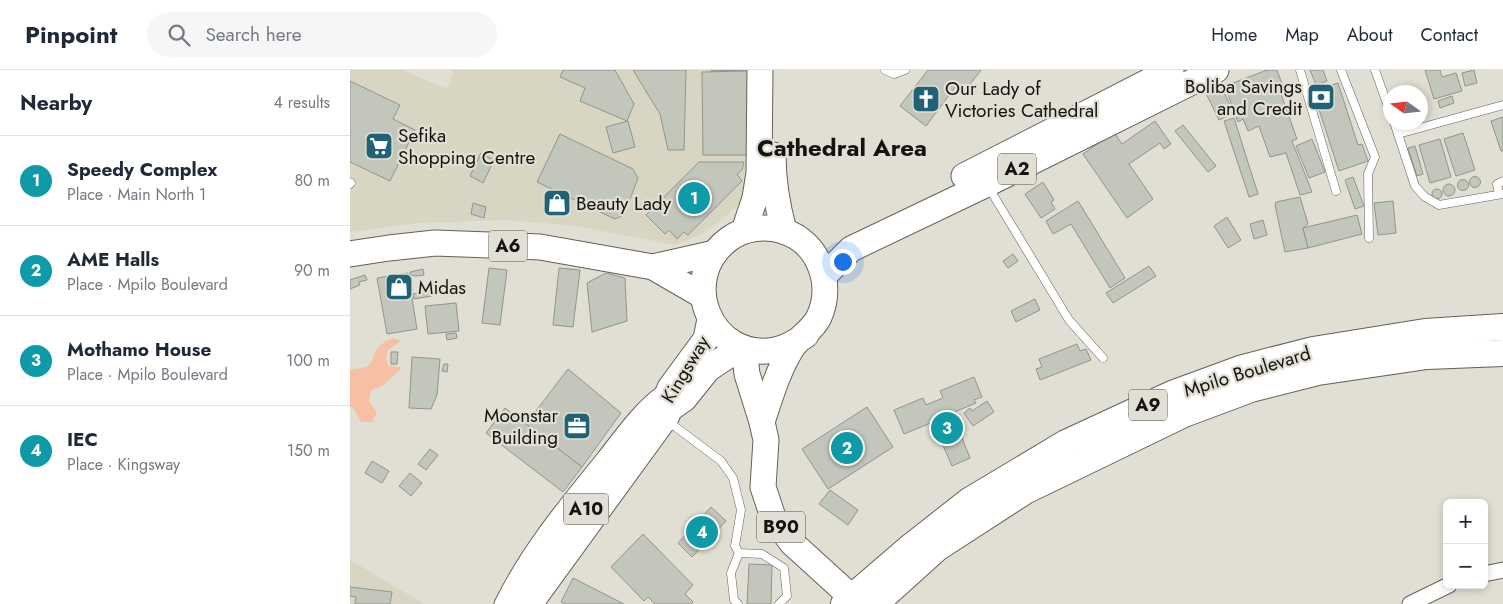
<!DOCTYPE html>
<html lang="en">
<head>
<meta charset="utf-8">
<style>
  body { margin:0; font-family:Jost,sans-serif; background:#f6f6f7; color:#1f2937 }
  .controls { position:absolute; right:15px; bottom:15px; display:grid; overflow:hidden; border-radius:8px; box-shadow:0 2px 8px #0003 }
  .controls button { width:45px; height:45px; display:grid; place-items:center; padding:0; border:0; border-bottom:1px solid #e0e1e3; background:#fff; color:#1f2937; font:25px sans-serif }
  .compass { position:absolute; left:1033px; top:15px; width:45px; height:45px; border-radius:50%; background:#fff; box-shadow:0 2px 8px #0003; rotate:284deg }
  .you { position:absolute; left:492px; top:191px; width:18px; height:18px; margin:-12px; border:4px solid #fff; border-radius:50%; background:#1a73e8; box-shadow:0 0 0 8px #1a73e833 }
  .badge { display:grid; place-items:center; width:32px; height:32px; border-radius:50%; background:#206376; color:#fff; font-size:16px; font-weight:700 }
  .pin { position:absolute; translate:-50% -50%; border:2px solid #fff; box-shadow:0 1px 5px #0006 }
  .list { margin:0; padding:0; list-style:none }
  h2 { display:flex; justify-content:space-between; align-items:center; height:65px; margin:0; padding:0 20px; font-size:21px }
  h2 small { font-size:16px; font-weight:400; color:#747a83 }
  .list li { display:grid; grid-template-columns:32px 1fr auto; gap:15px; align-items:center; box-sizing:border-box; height:90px; padding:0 20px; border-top:1px solid #e0e1e3 }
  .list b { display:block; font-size:19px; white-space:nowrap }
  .list p { margin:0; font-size:16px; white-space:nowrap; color:#747a83 }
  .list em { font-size:16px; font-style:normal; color:#747a83 }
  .icon { flex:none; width:28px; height:28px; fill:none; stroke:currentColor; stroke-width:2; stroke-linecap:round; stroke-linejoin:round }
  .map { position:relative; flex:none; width:1153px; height:534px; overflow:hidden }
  header { display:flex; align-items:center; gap:30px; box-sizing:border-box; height:70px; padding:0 25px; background:#fff; border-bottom:1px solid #e0e1e3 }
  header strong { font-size:24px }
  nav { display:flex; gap:28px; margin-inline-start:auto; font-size:18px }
  .search { width:350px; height:45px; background:#f6f6f7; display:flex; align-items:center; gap:12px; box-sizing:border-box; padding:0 18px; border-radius:28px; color:#747a83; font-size:19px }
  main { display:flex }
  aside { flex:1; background:#fff }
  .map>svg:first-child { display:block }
  .built { fill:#d8d5c2 }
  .green { fill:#f7bfa3 }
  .building { fill:#c2c6bb; stroke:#92958b }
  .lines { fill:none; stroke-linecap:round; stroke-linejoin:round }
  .service-casing { stroke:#636157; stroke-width:9 }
  .minor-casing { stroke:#636157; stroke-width:17 }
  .primary-casing { stroke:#636157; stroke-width:27 }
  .trunk-casing { stroke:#636157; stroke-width:28 }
  .service { stroke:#fff; stroke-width:8 }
  .minor { stroke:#fff; stroke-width:15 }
  .primary { stroke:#fff; stroke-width:25 }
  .trunk { stroke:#fff; stroke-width:26 }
  .labels { text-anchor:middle; stroke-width:4.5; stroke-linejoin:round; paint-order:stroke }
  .shield { fill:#e1ded3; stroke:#52504a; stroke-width:1 }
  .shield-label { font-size:18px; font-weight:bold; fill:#14130f }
  .poi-label { font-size:19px; fill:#14130f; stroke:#e1ded3; text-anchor:start }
  .street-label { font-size:19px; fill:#14130f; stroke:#e1ded3 }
  .district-label { font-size:24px; font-weight:bold; fill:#14130f; stroke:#e1ded3 }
</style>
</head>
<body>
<header>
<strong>Pinpoint</strong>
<div class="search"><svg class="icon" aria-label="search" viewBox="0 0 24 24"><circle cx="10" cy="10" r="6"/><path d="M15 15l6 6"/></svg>Search here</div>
<nav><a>Home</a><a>Map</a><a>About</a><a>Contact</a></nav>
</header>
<main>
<aside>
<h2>Nearby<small>4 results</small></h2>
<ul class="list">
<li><span class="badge" style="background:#0f9aa8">1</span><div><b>Speedy Complex</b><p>Place · Main North 1</p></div><em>80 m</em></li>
<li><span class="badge" style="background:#0f9aa8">2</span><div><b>AME Halls</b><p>Place · Mpilo Boulevard</p></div><em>90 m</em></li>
<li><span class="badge" style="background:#0f9aa8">3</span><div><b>Mothamo House</b><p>Place · Mpilo Boulevard</p></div><em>100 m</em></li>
<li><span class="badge" style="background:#0f9aa8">4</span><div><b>IEC</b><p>Place · Kingsway</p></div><em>150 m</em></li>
</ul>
</aside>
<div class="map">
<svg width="1153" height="534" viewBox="0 0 1153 534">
  <rect width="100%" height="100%" fill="#e1ded3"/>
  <!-- built -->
  <g class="built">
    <polygon points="0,0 53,0 97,19 104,0 400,0 400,108 392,131 369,152 350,165 325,175 226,156 158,150 67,153 0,162"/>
    <polygon points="0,490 54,522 74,534 0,534"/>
  </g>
  <!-- green -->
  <path class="green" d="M44 268 51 271 38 280 36 288 38 296 50 297 51 299 32 316 21 320 19 331 27 343 22 352H11L4 339 0 336V300C6 298 12 299 16 297 23 295 23 284 27 279 31 273 38 270 44 268Z"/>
  <!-- building -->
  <g class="building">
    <polygon points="213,0 265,0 284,34 277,51 230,31 235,18 210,7"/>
    <polygon points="283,0 336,0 334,80 318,80 310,44"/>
    <polygon points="361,0 396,0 361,1"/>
    <polygon points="578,0 631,0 614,22 606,16 576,56 550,36"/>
    <polygon points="917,0 927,0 935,22 931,24 947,69 942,71 962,122 950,125 936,83 920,87 909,56 898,61 893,49 888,52 875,16"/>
    <polygon points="960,0 973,0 977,11 966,15"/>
    <polygon points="1075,0 1090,0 1092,7 1106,3 1112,21 1084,29"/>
    <polygon points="1124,0 1127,13 1115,16 1112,3"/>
    <polygon points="398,1 399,85 353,85 352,2"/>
    <polygon points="0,11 50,35 43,49 65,60 40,111 0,92"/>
    <polygon points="869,12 884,43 869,50 854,19"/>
    <polygon points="988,13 1008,75 1012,74 1018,91 989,101 963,21"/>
    <polygon points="1102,26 1104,33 1090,38 1088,31"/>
    <polygon points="1153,47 1153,81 1151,81 1141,51"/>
    <polygon points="884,48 908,124 899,127 874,51"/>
    <polygon points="278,51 285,77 263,83 256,57"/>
    <polygon points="805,51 821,74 814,79 810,73 779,94 803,129 777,148 733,84 764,62 772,74"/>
    <polygon points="833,55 866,96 858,102 825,61"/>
    <polygon points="1113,63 1125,100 1106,106 1094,69"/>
    <polygon points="210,64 283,99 288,108 274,145 265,149 187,112"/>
    <polygon points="962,69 975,102 959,108 946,76"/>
    <polygon points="1090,69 1101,107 1080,113 1069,75"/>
    <polygon points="1065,76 1073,104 1067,106 1058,78"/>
    <polygon points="131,83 144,90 133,113 120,106"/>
    <polygon points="349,92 394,92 392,100 387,104 392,111 338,165 334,162 327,169 319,160 315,164 296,145"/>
    <circle cx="1125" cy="112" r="5.5"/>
    <polygon points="1003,107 1014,136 1005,139 995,110"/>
    <circle cx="1113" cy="115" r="5.5"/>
    <polygon points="693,112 704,130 701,132 705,139 691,148 675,124"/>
    <circle cx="1099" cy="120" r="6"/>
    <circle cx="1087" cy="124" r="5"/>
    <polygon points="950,127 958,154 953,158 958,178 935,182 925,135 926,132"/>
    <polygon points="728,131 775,208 760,218 721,154 703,164 696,151"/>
    <polygon points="1043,131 1046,163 1028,165 1024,133"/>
    <polygon points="123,133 136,137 134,148 121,144"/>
    <polygon points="1007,145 1012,164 958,178 953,158"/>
    <polygon points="877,147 891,170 878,178 864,156"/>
    <polygon points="913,150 917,165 904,169 900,154"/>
    <polygon points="663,184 668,191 658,198 653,191"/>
    <polygon points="799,196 806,206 763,233 756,223"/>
    <polygon points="139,198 157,200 150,255 132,253"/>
    <polygon points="209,198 230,200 223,257 203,255"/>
    <polygon points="73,199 74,205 66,206 60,205 60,202"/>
    <polygon points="58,203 67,259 37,264 27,208"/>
    <polygon points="256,203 275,208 277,251 242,262 237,213"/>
    <polygon points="15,205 17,210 9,212 10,215 0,219 0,210"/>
    <polygon points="81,220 82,226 64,229 63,224"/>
    <polygon points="685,229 690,240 666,252 661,241"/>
    <polygon points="106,233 109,261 78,264 75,236"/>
    <polygon points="106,263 107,268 97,270 96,264"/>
    <polygon points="727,274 730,281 736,279 741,290 690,310 686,299 692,297 689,289"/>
    <polygon points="41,282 48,282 47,294 41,294"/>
    <polygon points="62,287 90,289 87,325 81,339 59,338"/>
    <polygon points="94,294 98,294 97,302 92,301"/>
    <polygon points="218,299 271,343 232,397 176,354"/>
    <polygon points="624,307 632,327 624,330 626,333 602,343 620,388 602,396 583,352 554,364 544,340 573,328 576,335 593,328 590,321"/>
    <polygon points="637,331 644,342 623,356 614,343 620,338 622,341"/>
    <polygon points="517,337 543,377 478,419 452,379"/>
    <polygon points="155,338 232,397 213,422 136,363"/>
    <polygon points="80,379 88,385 76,400 68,394"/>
    <polygon points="22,391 39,401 32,413 15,403"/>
    <polygon points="60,403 72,413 61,426 49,416"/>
    <polygon points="480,420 508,440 498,455 469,434"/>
    <polygon points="361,437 376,451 342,487 328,473"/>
    <polygon points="293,464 343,515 335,524 343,532 341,534 305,534 298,527 294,531 261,497"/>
    <polygon points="399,494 422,495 421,534 397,534"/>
    <polygon points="223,508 274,534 215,534 211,532"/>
    <polygon points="0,517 42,522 40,534 5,534 6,527 0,526"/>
  </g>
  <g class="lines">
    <defs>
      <g id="service">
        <polyline points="535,0 544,4 555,0"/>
        <polyline points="950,0 986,121"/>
        <polyline points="991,0 1025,87 1018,104 1019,168"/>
        <polyline points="1025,0 1040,42"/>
        <polyline points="1044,52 1065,116 1075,127 1089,135 1153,124"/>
        <polyline points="1048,64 1153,35"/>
        <polyline points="0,114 1,113"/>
        <polyline points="639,118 719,250 753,288"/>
        <polyline points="1149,124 1147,114 1153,111"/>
        <polyline points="319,352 371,391 383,408 391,440 385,476 389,483"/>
        <polyline points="389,483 412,484 434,498 437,526 429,534"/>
        <polyline points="388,534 384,530 381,503 389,483"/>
      </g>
      <g id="minor">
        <polyline points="1134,504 1153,500"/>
        <path d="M152 534C179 479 217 434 255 387 273 364 291 338 314 322"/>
        <polyline points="186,534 322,347"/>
        <polyline points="1060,534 1099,515"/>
      </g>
      <g id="primary">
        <path d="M423 85C423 112 427 135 434 161"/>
        <polyline points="614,106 821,0"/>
        <polyline points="394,161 405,128 409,103 410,0"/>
        <polyline points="0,184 39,178 85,173 190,177 303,197 353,226"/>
        <polyline points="303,197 365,183"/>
        <polyline points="474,206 501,179 637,114 866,0"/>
        <polyline points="394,278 397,304 412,352 416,370 413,417 423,447 442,473 509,534"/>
        <polyline points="307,348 334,329 358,299 391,277"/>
        <path d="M412 352C420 328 428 300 442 278 449 267 463 260 469 247 484 214 469 172 433 161 415 155 394 158 379 169 326 208 361 292 425 280 437 278 446 272 456 265"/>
        <polyline points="171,534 206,476 307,348 320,318 356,269 360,249"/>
      </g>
      <g id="trunk">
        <polyline points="494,534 558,479 619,431 716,373 822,324 893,298 963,280 1075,262 1153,257"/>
        <polyline points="525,534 587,478 675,421 834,344 901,319 968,302 1077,286 1153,283"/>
      </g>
    </defs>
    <!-- service casing -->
    <use href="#service" class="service-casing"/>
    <!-- minor casing -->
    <use href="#minor" class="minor-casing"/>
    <!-- primary casing -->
    <use href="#primary" class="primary-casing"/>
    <!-- trunk casing -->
    <use href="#trunk" class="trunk-casing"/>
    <!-- service -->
    <use href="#service" class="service"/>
    <!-- minor -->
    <use href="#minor" class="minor"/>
    <!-- primary -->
    <use href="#primary" class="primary"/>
    <!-- trunk -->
    <use href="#trunk" class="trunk"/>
  </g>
  <!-- icons -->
  <defs>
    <symbol id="bank-square" viewBox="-11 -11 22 22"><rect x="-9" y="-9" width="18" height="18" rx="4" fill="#206376" stroke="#e1ded3"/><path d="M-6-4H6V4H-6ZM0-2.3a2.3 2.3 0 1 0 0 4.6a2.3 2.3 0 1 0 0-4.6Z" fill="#fff"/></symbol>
    <symbol id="church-square" viewBox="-11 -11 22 22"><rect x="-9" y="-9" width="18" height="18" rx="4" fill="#206376" stroke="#e1ded3"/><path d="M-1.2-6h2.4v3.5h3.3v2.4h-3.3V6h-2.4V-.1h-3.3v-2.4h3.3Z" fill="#fff"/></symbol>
    <symbol id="supermarket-square" viewBox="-11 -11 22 22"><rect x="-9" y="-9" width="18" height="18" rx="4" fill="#206376" stroke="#e1ded3"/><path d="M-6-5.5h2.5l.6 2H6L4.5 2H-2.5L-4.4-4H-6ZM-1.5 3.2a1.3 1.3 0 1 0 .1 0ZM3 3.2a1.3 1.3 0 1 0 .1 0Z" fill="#fff"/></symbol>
    <symbol id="shop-square" viewBox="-11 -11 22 22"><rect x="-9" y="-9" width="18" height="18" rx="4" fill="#206376" stroke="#e1ded3"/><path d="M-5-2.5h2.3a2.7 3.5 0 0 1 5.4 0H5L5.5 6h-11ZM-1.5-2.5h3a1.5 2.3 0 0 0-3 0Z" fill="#fff"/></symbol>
    <symbol id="office-square" viewBox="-11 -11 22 22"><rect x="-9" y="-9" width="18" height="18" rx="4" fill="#206376" stroke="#e1ded3"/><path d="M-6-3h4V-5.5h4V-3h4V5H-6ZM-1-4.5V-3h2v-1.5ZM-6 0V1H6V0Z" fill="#fff"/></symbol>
  </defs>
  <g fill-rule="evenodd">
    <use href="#bank-square" x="955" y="11" width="32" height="32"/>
    <use href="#church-square" x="560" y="13" width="32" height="32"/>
    <use href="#supermarket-square" x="13" y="60" width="32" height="32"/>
    <use href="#shop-square" x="191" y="117" width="32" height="32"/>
    <use href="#shop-square" x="33" y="201" width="32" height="32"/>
    <use href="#office-square" x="211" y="340" width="32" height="32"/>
  </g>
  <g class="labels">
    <!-- shield labels -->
    <g class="shield">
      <rect x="648" y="83.5" width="38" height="31" rx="4"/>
      <rect x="139" y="160.5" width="38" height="31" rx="4"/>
      <rect x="779" y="319.5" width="38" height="31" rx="4"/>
      <rect x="213.5" y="423.5" width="45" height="31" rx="4"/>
      <rect x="407" y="441.5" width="48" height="31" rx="4"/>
    </g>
    <g class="shield-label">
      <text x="667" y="105">A2</text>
      <text x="158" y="182">A6</text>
      <text x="798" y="341">A9</text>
      <text x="236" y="445">A10</text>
      <text x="431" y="463">B90</text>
    </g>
    <!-- poi labels -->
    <g class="poi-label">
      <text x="952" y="23" text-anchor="end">Boliba Savings<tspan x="952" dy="22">and Credit</tspan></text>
      <text x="595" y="25">Our Lady of<tspan x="595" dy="22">Victories Cathedral</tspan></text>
      <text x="48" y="72">Sefika<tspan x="48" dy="22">Shopping Centre</tspan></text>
      <text x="226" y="140">Beauty Lady</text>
      <text x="68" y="224">Midas</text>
      <text x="208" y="352" text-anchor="end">Moonstar<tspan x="208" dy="22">Building</tspan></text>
    </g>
    <!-- street labels -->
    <g class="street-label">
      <text transform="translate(335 299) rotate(-59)" y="7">Kingsway</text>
      <text transform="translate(897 301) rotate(-17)" y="7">Mpilo Boulevard</text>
    </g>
    <!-- district labels -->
    <g class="district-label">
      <text x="492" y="86">Cathedral Area</text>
    </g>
  </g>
</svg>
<div class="controls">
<button>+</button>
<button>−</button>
</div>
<svg class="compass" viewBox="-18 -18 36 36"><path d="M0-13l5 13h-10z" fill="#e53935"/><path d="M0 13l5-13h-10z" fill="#747a83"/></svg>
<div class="you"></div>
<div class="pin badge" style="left:344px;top:128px;background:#0f9aa8">1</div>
<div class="pin badge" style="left:497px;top:378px;background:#0f9aa8">2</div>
<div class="pin badge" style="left:597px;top:358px;background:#0f9aa8">3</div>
<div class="pin badge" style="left:352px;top:462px;background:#0f9aa8">4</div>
</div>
</main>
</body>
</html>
